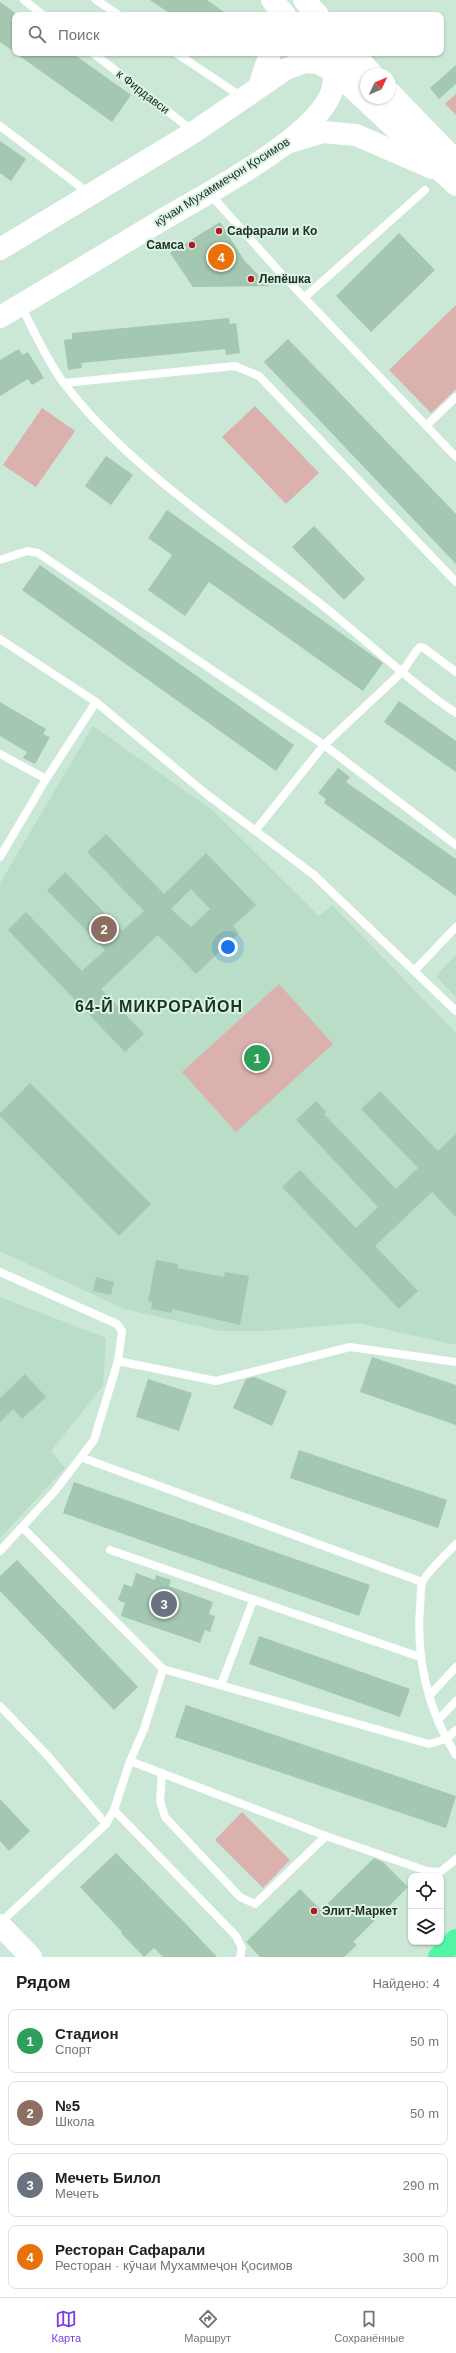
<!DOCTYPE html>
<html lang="ru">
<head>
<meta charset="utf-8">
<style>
  body { margin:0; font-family:Helvetica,sans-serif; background:#f6f6f6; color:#202124 }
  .controls { position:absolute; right:12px; bottom:12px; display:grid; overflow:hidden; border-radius:8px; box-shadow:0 1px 3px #0004 }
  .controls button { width:36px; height:36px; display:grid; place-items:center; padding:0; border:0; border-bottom:1px solid #e0e0e0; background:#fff; color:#202124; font:20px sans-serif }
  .compass { position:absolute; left:360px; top:68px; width:36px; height:36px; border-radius:50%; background:#fff; box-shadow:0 1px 3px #0004; rotate:46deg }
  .you { position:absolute; left:228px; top:947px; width:14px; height:14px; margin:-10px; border:3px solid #fff; border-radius:50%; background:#1a73e8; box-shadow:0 0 0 6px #1a73e833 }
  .badge { display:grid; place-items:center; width:26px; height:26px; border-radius:50%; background:#7c3aed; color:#fff; font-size:13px; font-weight:700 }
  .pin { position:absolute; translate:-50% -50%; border:2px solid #fff; box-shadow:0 1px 4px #0006 }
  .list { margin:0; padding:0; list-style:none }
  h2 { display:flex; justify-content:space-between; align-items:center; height:52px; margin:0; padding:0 16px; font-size:17px }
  h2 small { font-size:13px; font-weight:400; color:#757577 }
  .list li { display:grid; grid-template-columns:26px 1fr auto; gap:12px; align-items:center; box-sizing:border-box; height:64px; margin:0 8px 8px; padding:0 8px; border:1px solid #e0e0e0; border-radius:8px }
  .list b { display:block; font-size:15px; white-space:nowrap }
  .list p { margin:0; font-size:13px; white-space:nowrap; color:#757577 }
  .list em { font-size:13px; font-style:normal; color:#757577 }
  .icon { flex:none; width:22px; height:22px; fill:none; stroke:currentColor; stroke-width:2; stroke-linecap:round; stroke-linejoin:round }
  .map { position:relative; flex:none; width:456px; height:1957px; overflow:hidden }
  .search { position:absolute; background:#fff; box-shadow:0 1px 3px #0004; left:12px; right:12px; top:12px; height:44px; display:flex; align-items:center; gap:10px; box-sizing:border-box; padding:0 14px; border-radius:8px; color:#757577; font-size:15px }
  .sheet { height:340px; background:#fff }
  nav { display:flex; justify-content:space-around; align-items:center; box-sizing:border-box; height:56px; border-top:1px solid #e0e0e0; background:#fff; font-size:11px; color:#757577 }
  nav a { display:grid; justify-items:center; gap:2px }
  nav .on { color:#7c3aed }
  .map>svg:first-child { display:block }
  .built { fill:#baddc7 }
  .green { fill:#dab1ad }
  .building { fill:#a3c7b0; fill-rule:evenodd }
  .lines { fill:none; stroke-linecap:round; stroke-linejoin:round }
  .lane { stroke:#fff; stroke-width:8 }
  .secondary { stroke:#fff; stroke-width:22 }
  .highway { stroke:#51f5a4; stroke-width:22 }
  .poi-dot { fill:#ae1b22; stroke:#d8f4e2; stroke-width:1.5 }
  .labels { text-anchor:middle; stroke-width:4; stroke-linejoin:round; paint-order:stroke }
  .street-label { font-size:12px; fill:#242e28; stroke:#d8f4e2 }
  .poi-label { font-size:12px; font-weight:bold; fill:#242e28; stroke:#d8f4e2; text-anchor:start }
  .district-label { font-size:16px; font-weight:bold; letter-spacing:1px; fill:#1b3224; stroke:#d8f4e2 }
</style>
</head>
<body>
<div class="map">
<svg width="456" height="1957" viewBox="0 0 456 1957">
  <rect width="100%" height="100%" fill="#cbe7d5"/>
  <!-- built -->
  <g class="built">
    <polygon points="93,726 212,810 319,916 332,905 456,1033 456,1345 358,1323 265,1331 220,1331 124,1309 0,1251 0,883"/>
    <polygon points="456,955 456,997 436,976"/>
    <polygon points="0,1297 106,1338 103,1386 51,1451 65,1468 0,1538"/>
  </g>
  <!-- green -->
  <g class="green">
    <polygon points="456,94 456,115 445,104"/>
    <polygon points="456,305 456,389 431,413 389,370"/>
    <polygon points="255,406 319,473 286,504 222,437"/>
    <polygon points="42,408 75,431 36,487 3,465"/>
    <polygon points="279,984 333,1044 236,1132 182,1072"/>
    <polygon points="242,1812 290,1860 263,1888 215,1840"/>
  </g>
  <!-- building -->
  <g class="building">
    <polygon points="150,0 207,0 228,15 172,15"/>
    <polygon points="0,2 15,13 15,53 72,53 131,95 112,122 0,42"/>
    <polygon points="456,65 456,84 439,99 430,88"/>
    <polygon points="0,141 26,159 11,181 0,173"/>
    <polygon points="220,222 244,260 269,286 193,287 170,253"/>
    <polygon points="399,233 435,270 371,332 336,296"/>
    <polygon points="229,318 230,324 236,323 240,353 226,355 225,349 81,363 82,368 68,370 64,340 72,339 72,333"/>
    <polygon points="288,339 456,514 456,564 264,362"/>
    <polygon points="19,349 22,355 28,352 44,378 32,385 28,379 0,396 0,360"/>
    <polygon points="106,456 133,475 111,505 85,486"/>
    <polygon points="167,510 383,663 363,691 209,582 185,616 148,590 172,555 148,538"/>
    <polygon points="314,526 365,579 344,600 292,547"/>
    <polygon points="40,565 294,745 276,771 22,590"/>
    <polygon points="399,701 456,741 456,772 384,722"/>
    <polygon points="0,702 46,729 43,734 50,737 35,764 23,758 27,752 0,736"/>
    <polygon points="338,768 350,777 346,782 456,859 456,896 324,803 326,799 318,793"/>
    <path d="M106 834 164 894 206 853 256 905 233 926 239 933 196 974 158 935 101 989 144 1034 125 1052 8 930 26 912 82 971 105 950 47 890 65 872 122 931 144 911 87 852ZM191 889 210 909 191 927 171 909Z"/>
    <polygon points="30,1083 151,1204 119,1236 0,1116 0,1113"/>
    <polygon points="380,1091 438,1151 456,1134 456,1217 432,1192 375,1246 418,1291 399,1309 282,1187 300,1170 356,1228 378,1207 296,1120 316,1101 326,1112 324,1114 396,1189 418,1168 361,1109"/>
    <polygon points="156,1260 178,1264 177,1268 224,1277 225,1272 249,1276 240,1325 172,1309 172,1313 151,1309 152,1302 148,1301"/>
    <polygon points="96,1277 114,1282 111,1295 93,1291"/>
    <polygon points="372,1357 456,1385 456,1425 360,1392"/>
    <polygon points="25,1374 46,1397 22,1419 13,1409 0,1422 0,1398"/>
    <polygon points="255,1377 287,1391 272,1426 233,1408 246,1379"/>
    <polygon points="148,1379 192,1393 179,1431 136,1417"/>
    <polygon points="299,1450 447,1500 438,1528 290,1478"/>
    <polygon points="74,1482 370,1585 359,1616 63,1513"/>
    <polygon points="17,1560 138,1687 114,1710 0,1591 0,1576"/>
    <polygon points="136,1573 155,1580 156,1575 171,1580 169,1586 213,1602 209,1614 215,1616 210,1632 205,1630 200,1643 121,1616 125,1603 118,1600 124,1584 132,1587"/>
    <polygon points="259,1636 410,1689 400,1717 249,1664"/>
    <polygon points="186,1705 456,1796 446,1828 175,1737"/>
    <polygon points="0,1799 30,1831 9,1851 0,1841"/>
    <polygon points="116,1853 184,1922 217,1957 163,1957 154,1948 144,1957 121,1933 122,1932 80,1887"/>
    <polygon points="374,1858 383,1862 408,1887 353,1942 357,1945 344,1957 260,1957 246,1942 300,1889 321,1910"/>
  </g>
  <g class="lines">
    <!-- lane -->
    <g class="lane">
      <polyline points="24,0 43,15"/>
      <polyline points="96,0 119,15"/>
      <polyline points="93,53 193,131"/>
      <polyline points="176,53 242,97"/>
      <polyline points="0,126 90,194"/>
      <polyline points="209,193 276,268 456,457"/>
      <polyline points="305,297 425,190"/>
      <path d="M21 306C34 331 46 359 63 382 127 467 233 536 317 601 364 638 407 680 456 713"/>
      <polyline points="64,383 235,366 259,376 456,582"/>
      <polyline points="427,425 456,397"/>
      <polyline points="0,560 27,551 38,553 324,745 456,845"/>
      <polyline points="0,639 96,702 205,793 314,875 456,1011"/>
      <polyline points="0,754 46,779"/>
      <polyline points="255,831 324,745 402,672 417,650 420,647 424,648 456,672"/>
      <polyline points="0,857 46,779 96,702"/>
      <polyline points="415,970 456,927"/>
      <polyline points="0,1272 117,1324 122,1331 118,1361 216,1381 350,1347 456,1362"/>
      <polyline points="83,1458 422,1582"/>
      <polyline points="22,1527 163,1669 429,1744 446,1739 456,1730"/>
      <path d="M456 1544C449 1551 424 1575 422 1583 420 1590 421 1599 420 1607 416 1659 428 1711 456 1755"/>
      <polyline points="110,1550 420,1657"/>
      <polyline points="0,1551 55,1491 94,1440 118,1361"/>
      <polyline points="221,1685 253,1601"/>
      <polyline points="429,1696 456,1667"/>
      <polyline points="0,1706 47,1755 106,1824 0,1923"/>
      <polyline points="438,1720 456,1701"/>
      <polyline points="130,1761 326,1836 427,1871 440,1872 456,1859"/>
      <polyline points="162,1773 160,1801 165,1817 240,1897 255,1904 326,1836"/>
      <polyline points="114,1810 236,1936 242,1948 240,1957"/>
      <polyline points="106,1824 114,1810 130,1761 144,1729 163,1669"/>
    </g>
    <!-- secondary -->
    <g class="secondary">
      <polyline points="272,0 285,15"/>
      <polyline points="304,0 318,15"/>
      <polyline points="353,53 372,74"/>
      <polyline points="332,69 456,185"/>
      <polyline points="259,87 270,53"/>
      <polyline points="390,93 456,161"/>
      <polyline points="290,142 323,132 356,135 432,168"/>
      <polyline points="0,249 194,132 286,69 305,62 318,63 335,72 356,74 371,73"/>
      <path d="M0 317C56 284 111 251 167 217 211 191 306 142 329 98 337 83 333 68 334 53"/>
      <polyline points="0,1925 31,1957"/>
    </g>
    <!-- highway -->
    <polyline class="highway" points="439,1957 456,1940"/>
  </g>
  <!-- markers -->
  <g class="poi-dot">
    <circle cx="219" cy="231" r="4"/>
    <circle cx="192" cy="245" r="4"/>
    <circle cx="251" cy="279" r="4"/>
    <circle cx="314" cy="1911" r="4"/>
  </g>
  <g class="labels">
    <!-- street labels -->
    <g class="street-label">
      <text transform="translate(143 92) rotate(38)" y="4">к Фирдавси</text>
      <text transform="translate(222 182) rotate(-32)" y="4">кӯчаи Мухаммеҷон Қосимов</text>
    </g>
    <!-- poi labels -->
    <g class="poi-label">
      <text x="227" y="235">Сафарали и Ко</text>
      <text x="184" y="249" text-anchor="end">Самса</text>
      <text x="259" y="283">Лепёшка</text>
      <text x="322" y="1915">Элит-Маркет</text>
    </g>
    <!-- district labels -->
    <g class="district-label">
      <text x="159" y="1012">64-Й МИКРОРАЙОН</text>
    </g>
  </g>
</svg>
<div class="controls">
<button><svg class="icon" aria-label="locate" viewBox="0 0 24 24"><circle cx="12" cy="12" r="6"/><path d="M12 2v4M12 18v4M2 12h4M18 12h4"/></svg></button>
<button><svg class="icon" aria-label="layers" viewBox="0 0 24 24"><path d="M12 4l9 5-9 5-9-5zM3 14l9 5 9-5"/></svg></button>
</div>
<svg class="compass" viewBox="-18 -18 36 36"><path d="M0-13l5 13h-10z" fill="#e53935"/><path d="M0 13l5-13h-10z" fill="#757577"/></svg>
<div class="you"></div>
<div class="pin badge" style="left:257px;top:1058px;background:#2e9e5b">1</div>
<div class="pin badge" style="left:104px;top:929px;background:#8d6e63">2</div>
<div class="pin badge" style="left:164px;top:1604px;background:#6b7280">3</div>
<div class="pin badge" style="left:221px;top:257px;background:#e8710a">4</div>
<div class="search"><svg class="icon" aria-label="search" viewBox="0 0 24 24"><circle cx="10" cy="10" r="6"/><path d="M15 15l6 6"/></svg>Поиск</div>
</div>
<section class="sheet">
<h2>Рядом<small>Найдено: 4</small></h2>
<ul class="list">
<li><span class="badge" style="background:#2e9e5b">1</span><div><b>Стадион</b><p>Спорт</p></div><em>50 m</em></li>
<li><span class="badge" style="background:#8d6e63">2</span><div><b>№5</b><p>Школа</p></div><em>50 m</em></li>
<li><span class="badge" style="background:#6b7280">3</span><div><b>Мечеть Билол</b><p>Мечеть</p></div><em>290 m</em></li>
<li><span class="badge" style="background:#e8710a">4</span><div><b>Ресторан Сафарали</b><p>Ресторан · кӯчаи Мухаммеҷон Қосимов</p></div><em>300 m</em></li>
</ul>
</section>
<nav>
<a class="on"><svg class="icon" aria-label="map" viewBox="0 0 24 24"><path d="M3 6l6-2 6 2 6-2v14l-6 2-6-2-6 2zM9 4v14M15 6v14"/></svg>Карта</a>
<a><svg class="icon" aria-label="directions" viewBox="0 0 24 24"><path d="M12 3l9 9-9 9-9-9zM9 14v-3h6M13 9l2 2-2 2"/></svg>Маршрут</a>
<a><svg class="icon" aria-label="saved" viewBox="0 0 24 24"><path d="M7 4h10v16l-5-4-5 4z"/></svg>Сохранённые</a>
</nav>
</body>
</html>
